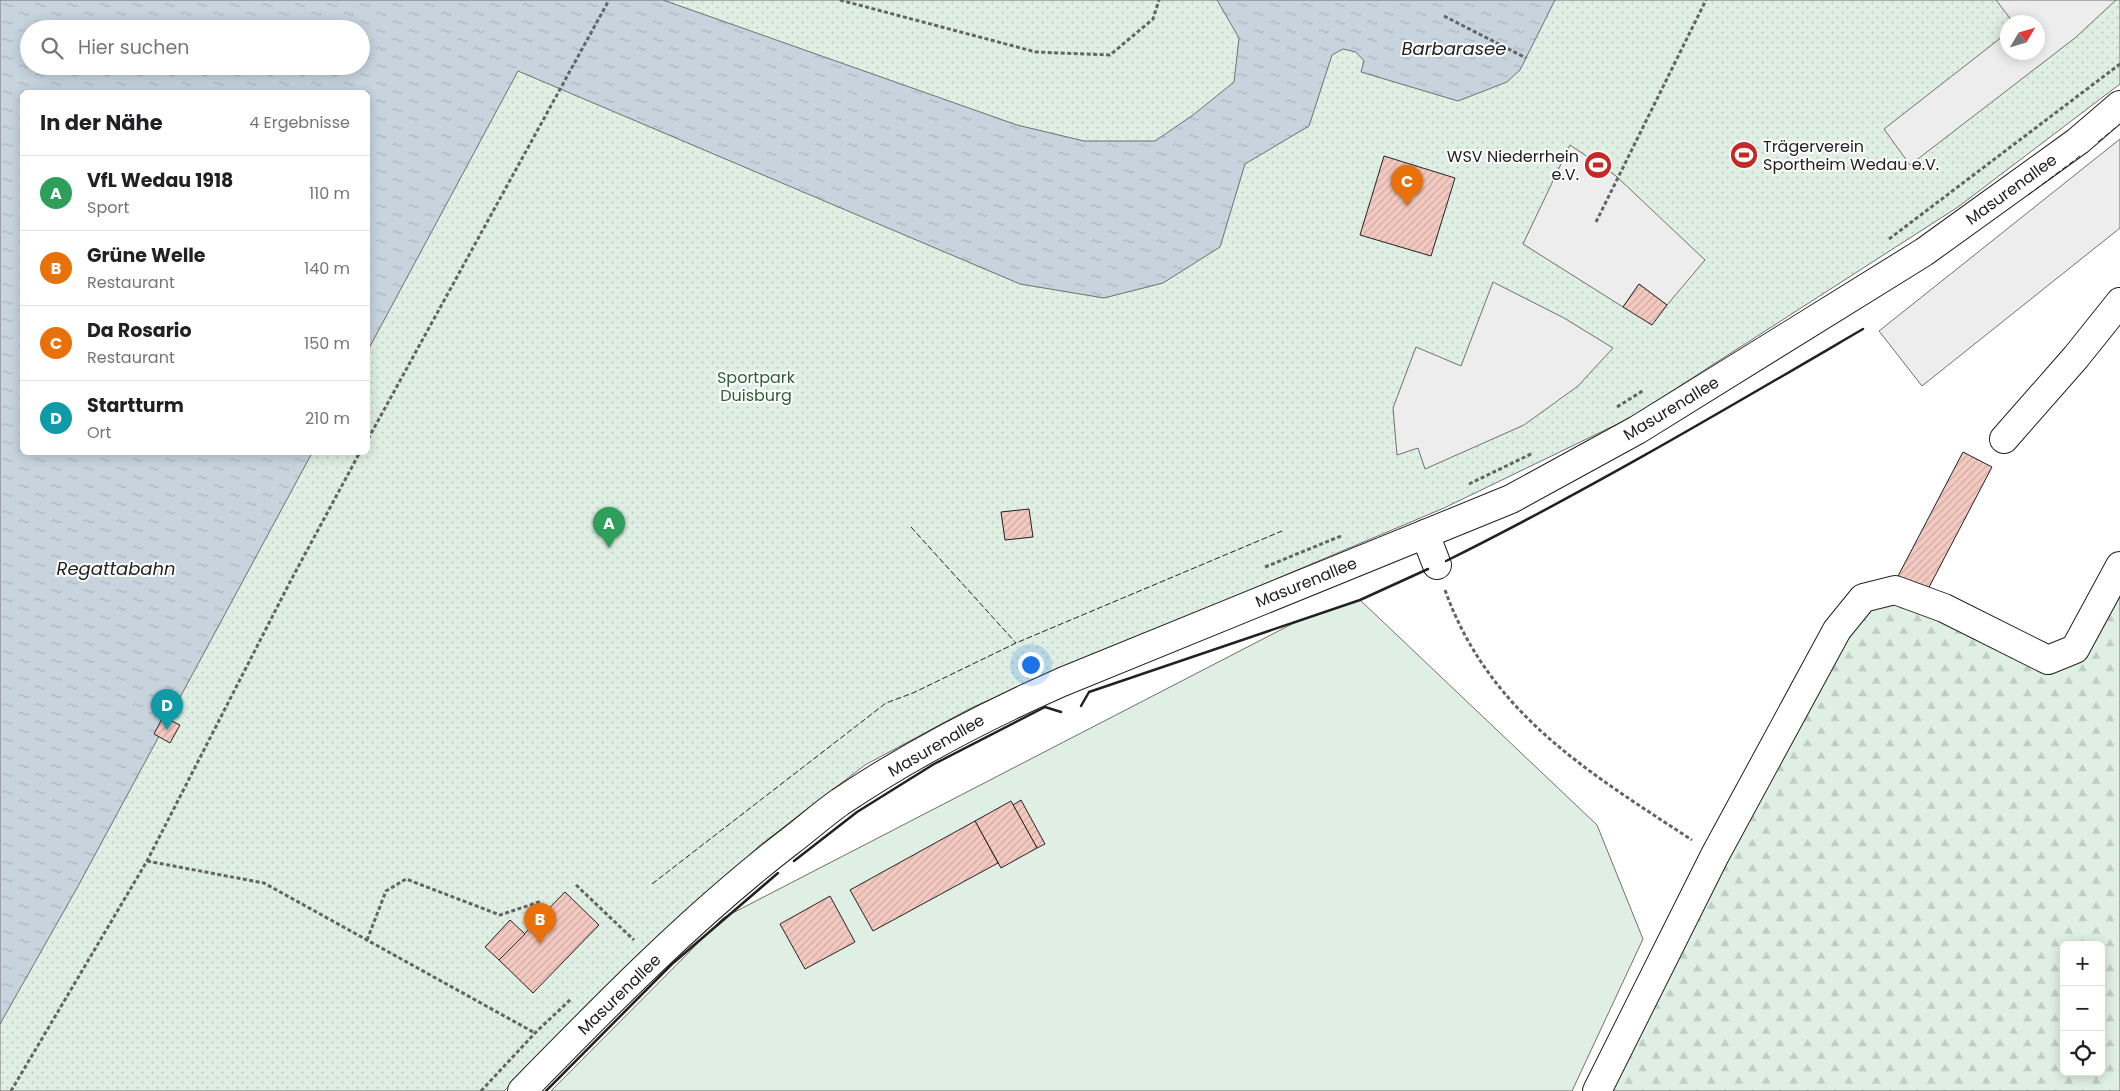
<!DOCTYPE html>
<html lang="de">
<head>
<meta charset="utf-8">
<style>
  body { margin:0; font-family:Poppins,sans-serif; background:#f2f2f2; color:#202124 }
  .controls { position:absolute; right:15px; bottom:15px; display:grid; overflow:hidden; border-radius:8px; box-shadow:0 2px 12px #0003 }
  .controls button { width:45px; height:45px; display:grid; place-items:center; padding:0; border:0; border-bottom:1px solid #e0e0e0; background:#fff; color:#202124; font:25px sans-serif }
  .compass { position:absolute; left:2000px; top:15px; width:45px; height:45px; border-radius:50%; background:#fff; box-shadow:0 2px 12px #0003; rotate:52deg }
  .you { position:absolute; left:1030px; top:664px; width:18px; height:18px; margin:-12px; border:4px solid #fff; border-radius:50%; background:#1a73e8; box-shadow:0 0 0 8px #1a73e833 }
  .badge { display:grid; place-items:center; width:32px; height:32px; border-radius:50%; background:#c62828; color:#fff; font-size:16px; font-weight:700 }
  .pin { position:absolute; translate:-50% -41px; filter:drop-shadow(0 1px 2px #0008) }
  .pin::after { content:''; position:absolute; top:26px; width:18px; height:15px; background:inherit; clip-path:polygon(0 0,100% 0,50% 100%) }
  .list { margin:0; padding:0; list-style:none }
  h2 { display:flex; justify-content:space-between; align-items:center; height:65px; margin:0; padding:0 20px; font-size:21px }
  h2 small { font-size:16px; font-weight:400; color:#757577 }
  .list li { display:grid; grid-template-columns:32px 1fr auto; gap:15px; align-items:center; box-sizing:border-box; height:75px; padding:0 20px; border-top:1px solid #e0e0e0 }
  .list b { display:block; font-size:19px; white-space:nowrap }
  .list p { margin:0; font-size:16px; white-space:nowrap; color:#757577 }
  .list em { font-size:16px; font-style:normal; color:#757577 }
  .icon { flex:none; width:28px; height:28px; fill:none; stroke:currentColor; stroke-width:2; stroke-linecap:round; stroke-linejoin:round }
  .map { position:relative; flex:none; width:2120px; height:1091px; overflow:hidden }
  .search { position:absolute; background:#fff; box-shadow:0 2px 12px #0003; left:20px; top:20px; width:350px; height:55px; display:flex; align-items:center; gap:12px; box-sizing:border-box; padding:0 18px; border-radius:28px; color:#757577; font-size:19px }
  .panel { position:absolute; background:#fff; box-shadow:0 2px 12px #0003; left:20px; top:90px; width:350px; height:365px; border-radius:8px }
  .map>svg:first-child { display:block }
  .grass { fill:#e0efe3; stroke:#6f6f6f }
  .forest { fill:url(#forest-firs); stroke:#6f6f6f; fill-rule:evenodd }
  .park { fill:url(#park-dots); stroke:#6f6f6f; fill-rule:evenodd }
  .parking { fill:#ededed; stroke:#6f6f6f }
  .water { fill:url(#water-ripples); stroke:#6f6f6f; fill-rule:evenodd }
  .building { fill:url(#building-hatch); stroke:#222 }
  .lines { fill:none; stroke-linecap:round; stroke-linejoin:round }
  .minor-casing { stroke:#222; stroke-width:30 }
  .path { stroke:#646464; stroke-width:3; stroke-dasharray:4 2.5; stroke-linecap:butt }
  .minor { stroke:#fff; stroke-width:28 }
  .fence { stroke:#222; stroke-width:1; stroke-dasharray:6 2.5; stroke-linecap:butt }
  .wall { stroke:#222; stroke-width:2.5 }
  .labels { text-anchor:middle; stroke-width:4; stroke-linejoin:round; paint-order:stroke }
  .poi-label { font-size:16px; fill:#222; stroke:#fff; text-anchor:start }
  .street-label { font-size:16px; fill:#222; stroke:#fff }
  .park-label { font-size:16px; fill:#2f5e38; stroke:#fff }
  .water-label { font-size:18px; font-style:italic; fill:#222; stroke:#fff }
</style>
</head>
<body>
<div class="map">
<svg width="2120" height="1091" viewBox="0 0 2120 1091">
  <defs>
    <pattern id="forest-firs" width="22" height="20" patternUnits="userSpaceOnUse" patternTransform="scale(1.25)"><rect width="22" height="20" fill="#e0efe3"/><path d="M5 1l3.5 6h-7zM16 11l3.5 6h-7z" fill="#c0cdc2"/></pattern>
    <pattern id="park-dots" width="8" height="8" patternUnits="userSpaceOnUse" patternTransform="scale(1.25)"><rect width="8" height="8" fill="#e0efe3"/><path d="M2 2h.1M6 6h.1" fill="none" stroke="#c0cdc2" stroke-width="1.8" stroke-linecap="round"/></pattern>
    <pattern id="water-ripples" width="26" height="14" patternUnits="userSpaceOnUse" patternTransform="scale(1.25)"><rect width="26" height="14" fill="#c7d3dd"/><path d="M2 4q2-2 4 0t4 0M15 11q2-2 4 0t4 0" fill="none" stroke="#abb5bd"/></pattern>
    <pattern id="building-hatch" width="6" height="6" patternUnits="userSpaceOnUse" patternTransform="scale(1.25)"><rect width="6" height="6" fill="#f3c9c0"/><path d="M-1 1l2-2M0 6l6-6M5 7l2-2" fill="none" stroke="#d0aca5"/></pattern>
  </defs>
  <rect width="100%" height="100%" fill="#fff"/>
  <!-- grass -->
  <polygon class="grass" points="1360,600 1597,825 1643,939 1572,1091 551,1091 723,918 1292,624"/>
  <!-- forest -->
  <path class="forest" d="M2120 566V1091H1603L1837 630 1895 590 2048 660 2075 649ZM2064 945H2101V1072H2064Z"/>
  <!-- park -->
  <path class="park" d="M0 0H2120V84L1958 207 1630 418 1444 508 973 707 865 765 759 846 504 1091H0ZM2008 22H2038V52H2008ZM29 29H361V66H29ZM22 92H368V452H22Z"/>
  <!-- parking -->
  <g class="parking">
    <polygon points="1996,0 2116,0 2075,38 1910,165 1884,129 2007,33 2008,52 2038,52 2038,22 2013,22"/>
    <polygon points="2120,139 2120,228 1922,386 1879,331"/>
    <polygon points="1570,145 1616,176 1705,260 1667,305 1639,284 1623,307 1523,244"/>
    <polygon points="1493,282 1564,318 1613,348 1578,386 1524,425 1425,469 1418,448 1397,455 1393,408 1416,347 1461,366"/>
  </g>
  <!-- water -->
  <path class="water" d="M0 0H663L1017 125 1084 141H1155L1193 115 1234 82 1239 38 1217 0H1555L1520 70 1507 82 1458 101 1361 72 1364 61 1356 52 1343 49 1332 55 1309 126 1245 164 1220 247 1163 283 1104 298 1020 284 518 71 368 350V92H22V452L312 453 77 888 0 1024ZM29 29H361V66H29Z"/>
  <!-- building -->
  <g class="building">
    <polygon points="1384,156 1455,178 1431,256 1360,235"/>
    <polygon points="1639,284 1667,305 1652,325 1623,307"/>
    <polygon points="1963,452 1992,467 1926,593 1897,578"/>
    <polygon points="1029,509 1033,537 1005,540 1001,512"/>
    <polygon points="163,717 180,725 170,743 154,734"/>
    <polygon points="1021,800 1045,844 1037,848 1013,805"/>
    <polygon points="1011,801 1037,848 1001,868 975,821"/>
    <polygon points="975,821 998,863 873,931 850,890"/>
    <polygon points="565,892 599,925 533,993 499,960"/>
    <polygon points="830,896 855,942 805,969 780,924"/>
    <polygon points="510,920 525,934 499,960 485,947"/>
  </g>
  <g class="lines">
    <defs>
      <g id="minor">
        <polyline points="2004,439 2076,357 2120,302"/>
        <polyline points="1425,534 1437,565"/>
        <path d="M522 1091C607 1004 693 916 789 842 806 829 823 814 840 802 910 755 985 716 1062 682L1511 499 1637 430 1924 252 2078 141 2120 105"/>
        <polyline points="1597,1091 1715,855 1837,630 1863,598 1895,590 1944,608 2048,660 2075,649 2120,566"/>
      </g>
    </defs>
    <!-- minor casing -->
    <use href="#minor" class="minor-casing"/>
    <!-- path -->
    <g class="path">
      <polyline points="840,0 1036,52 1110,55 1153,19 1159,0"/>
      <polyline points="1444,16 1526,58"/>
      <polyline points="1596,222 1706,0"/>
      <polyline points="1889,239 2120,64"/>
      <polyline points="1617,407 1644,390"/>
      <polyline points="368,439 609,0"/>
      <polyline points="1469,484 1533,453"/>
      <polyline points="1265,567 1341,536"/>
      <path d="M1445 590C1489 713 1588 772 1692 840"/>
      <polyline points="147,861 264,883 535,1033"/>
      <polyline points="576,885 634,940"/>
      <polyline points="367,940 386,891 406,879 500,915 542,901"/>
      <polyline points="11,1091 147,861 290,582 360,452"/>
      <polyline points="481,1091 535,1033 571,999"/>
    </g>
    <!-- minor -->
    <use href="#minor" class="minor"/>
    <!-- fence -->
    <g class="fence">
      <polyline points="2098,142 2120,124"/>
      <polyline points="2028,195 2080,156"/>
      <polyline points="911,527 1016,643"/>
      <polyline points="652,884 886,703 913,693 1016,643 1282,531"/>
    </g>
    <!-- wall -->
    <g class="wall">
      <path d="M1446 561C1589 490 1726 409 1863 329"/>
      <polyline points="1081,706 1089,692 1360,600 1428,569"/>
      <polyline points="794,861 857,812 934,764 1045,707 1061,712"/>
      <polyline points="546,1091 672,964 778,873"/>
    </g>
  </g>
  <!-- icons -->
  <defs>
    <symbol id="stadium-disc" viewBox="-11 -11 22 22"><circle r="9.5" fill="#c62828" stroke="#fff"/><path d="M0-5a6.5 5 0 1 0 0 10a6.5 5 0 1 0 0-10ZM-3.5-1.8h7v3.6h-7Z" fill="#fff"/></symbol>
  </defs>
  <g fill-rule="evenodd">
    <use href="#stadium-disc" x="1728" y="139" width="32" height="32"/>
    <use href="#stadium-disc" x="1582" y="149" width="32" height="32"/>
  </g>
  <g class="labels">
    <!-- poi labels -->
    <g class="poi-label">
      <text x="1763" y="152">Trägerverein<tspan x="1763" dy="18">Sportheim Wedau e.V.</tspan></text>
      <text x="1579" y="162" text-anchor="end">WSV Niederrhein<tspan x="1579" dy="18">e.V.</tspan></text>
    </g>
    <!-- street labels -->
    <g class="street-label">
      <text transform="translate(2011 189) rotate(-36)" y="6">Masurenallee</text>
      <text transform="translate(1671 408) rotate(-31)" y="6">Masurenallee</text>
      <text transform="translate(1306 582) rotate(-22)" y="6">Masurenallee</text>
      <text transform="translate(936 745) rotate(-30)" y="6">Masurenallee</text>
      <text transform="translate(619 994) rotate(-44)" y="6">Masurenallee</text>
    </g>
    <!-- park labels -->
    <g class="park-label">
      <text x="756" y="383">Sportpark<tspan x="756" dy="18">Duisburg</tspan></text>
    </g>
    <!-- water labels -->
    <g class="water-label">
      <text x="1454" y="55">Barbarasee</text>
      <text x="116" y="575">Regattabahn</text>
    </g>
  </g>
</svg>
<div class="controls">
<button>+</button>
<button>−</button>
<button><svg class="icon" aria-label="locate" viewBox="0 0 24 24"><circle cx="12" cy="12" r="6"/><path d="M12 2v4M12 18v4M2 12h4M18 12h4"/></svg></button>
</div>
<svg class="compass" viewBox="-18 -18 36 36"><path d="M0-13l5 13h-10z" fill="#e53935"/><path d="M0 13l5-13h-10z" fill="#757577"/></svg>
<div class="you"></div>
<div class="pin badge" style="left:609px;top:548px;background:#2e9e5b">A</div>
<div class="pin badge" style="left:540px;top:944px;background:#e8710a">B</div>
<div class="pin badge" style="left:1407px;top:206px;background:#e8710a">C</div>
<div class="pin badge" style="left:167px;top:730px;background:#0f9aa8">D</div>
<div class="search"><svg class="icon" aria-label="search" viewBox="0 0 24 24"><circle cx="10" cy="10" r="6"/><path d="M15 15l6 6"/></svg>Hier suchen</div>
<section class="panel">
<h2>In der Nähe<small>4 Ergebnisse</small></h2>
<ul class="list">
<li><span class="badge" style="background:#2e9e5b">A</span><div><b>VfL Wedau 1918</b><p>Sport</p></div><em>110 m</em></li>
<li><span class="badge" style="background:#e8710a">B</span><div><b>Grüne Welle</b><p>Restaurant</p></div><em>140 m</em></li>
<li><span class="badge" style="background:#e8710a">C</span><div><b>Da Rosario</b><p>Restaurant</p></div><em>150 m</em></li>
<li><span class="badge" style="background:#0f9aa8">D</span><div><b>Startturm</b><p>Ort</p></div><em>210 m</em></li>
</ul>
</section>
</div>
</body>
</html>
